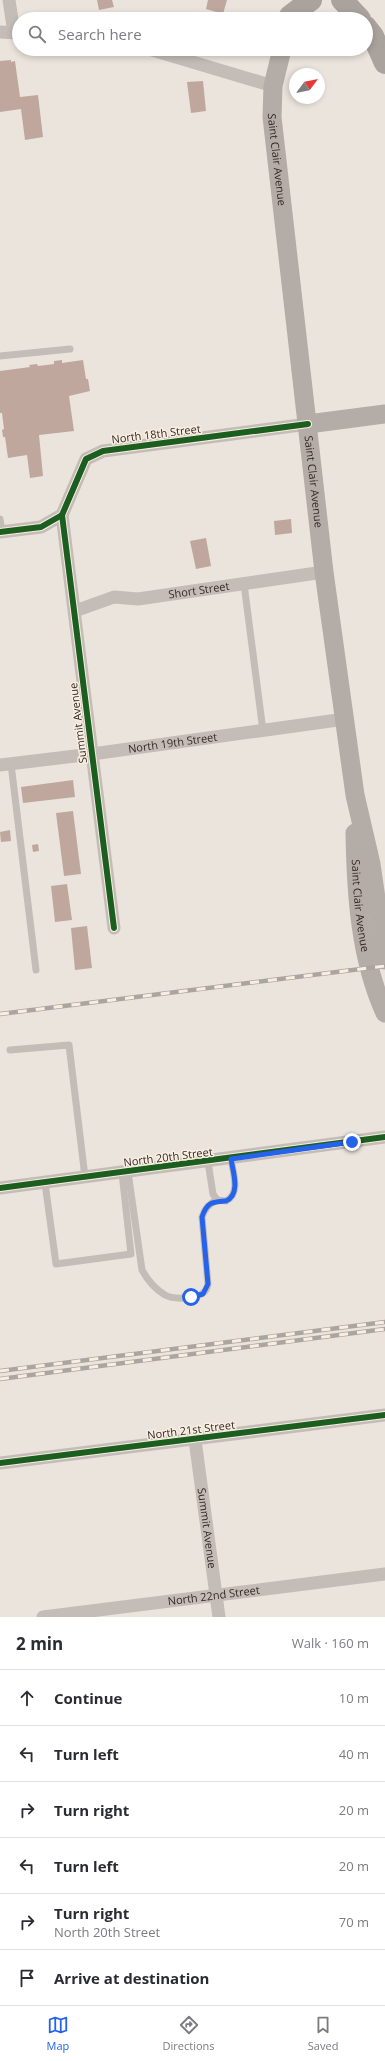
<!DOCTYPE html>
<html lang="en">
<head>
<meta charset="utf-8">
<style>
  body { margin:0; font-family:"Open Sans",sans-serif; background:#f2f2f3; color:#2b2b33 }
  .compass { position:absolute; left:289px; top:68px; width:36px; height:36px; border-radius:50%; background:#fff; box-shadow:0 2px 6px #0003; rotate:58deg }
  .stop { position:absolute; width:12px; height:12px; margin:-9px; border:3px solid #2563eb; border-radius:50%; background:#fff }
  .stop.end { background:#2563eb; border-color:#fff; box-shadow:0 1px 4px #0008 }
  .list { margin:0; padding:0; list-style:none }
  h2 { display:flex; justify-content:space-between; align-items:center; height:52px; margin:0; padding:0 16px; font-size:17px }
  h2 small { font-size:13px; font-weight:400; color:#7c7c81 }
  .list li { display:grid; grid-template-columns:26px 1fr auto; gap:12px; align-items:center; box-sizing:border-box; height:56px; padding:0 16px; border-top:1px solid #e1e1e2 }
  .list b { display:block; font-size:15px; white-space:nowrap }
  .list p { margin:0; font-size:13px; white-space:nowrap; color:#7c7c81 }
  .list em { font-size:13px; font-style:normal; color:#7c7c81 }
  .icon { flex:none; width:22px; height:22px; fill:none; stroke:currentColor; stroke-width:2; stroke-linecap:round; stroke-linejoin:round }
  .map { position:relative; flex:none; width:385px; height:1617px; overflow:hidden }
  .search { position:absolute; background:#fff; box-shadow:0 2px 6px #0003; left:12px; right:12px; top:12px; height:44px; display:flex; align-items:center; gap:10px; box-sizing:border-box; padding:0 14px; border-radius:22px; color:#7c7c81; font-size:15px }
  .sheet { height:388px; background:#fff }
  nav { display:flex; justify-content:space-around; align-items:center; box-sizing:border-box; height:56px; border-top:1px solid #e1e1e2; background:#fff; font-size:11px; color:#7c7c81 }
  nav a { display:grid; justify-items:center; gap:2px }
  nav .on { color:#2563eb }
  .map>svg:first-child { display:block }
  .building { fill:#bfa79d }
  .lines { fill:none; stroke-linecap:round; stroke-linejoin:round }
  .lane { stroke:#c4bcb6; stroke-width:7 }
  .street { stroke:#c4bcb6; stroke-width:13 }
  .secondary { stroke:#b4aca6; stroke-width:19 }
  .highway { stroke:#aaa39d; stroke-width:22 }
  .rail-casing { stroke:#aba5a0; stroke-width:4.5 }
  .rail { stroke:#f9eee2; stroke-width:3; stroke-dasharray:9; stroke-linecap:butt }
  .cycleway-casing { stroke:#f9eee2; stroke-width:8 }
  .cycleway { stroke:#1b5e20; stroke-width:6 }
  .route { stroke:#2563eb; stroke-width:5 }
  .labels { text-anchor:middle; stroke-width:3; stroke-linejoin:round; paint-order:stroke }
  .street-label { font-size:11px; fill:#332925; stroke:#f9eee2 }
</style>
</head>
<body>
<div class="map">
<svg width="385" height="1617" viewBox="0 0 385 1617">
  <rect width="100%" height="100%" fill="#ebe4dc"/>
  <!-- building -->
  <g class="building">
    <polygon points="97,0 112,0 114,7 99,10"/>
    <polygon points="208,0 227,0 223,14 206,9"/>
    <polygon points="11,60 11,62 15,61 20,97 38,95 43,137 25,140 21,109 0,112 0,61"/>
    <polygon points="203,81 206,111 191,113 187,82"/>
    <polygon points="62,360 62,363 83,360 86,379 88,379 90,391 69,396 74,431 39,435 43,476 30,478 27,455 8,458 5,437 3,437 2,430 4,429 2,413 0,413 0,371 30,367 29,365 37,364 38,366 54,364 54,361"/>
    <polygon points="291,519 292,533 275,535 274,521"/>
    <polygon points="206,538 211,566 196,569 190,541"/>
    <polygon points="73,780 75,797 23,803 21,787"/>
    <polygon points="73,811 81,874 64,876 56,813"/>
    <polygon points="10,830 11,841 1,842 0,832"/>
    <polygon points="38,844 39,851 33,852 32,845"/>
    <polygon points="67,884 72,920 55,922 51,886"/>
    <polygon points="87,926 92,968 75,970 71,928"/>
  </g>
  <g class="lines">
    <!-- lane -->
    <g class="lane">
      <polyline points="0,356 70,349"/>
      <polyline points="0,519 2,532"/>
      <polyline points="244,584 263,731"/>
      <polyline points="11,764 36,970"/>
      <polyline points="10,1050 69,1045 85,1177"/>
      <path d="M208 1162 213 1194 217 1200 226 1201C241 1194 233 1172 231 1159"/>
      <path d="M128 1172 142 1270C147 1279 155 1289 165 1295 174 1300 197 1299 204 1292 207 1290 207 1287 208 1284L202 1217C205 1208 209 1204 217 1200"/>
      <polyline points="45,1183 56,1264 131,1254 122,1173"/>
    </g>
    <!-- street -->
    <g class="street">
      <polyline points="9,0 14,33"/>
      <polyline points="0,32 19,33"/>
      <polyline points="149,49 273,86"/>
      <polyline points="62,515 114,928"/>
      <polyline points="0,532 41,527 62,515 86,459 103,451 308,424"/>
      <path id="s1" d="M75 611 114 597 138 599 324 572"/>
      <path id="s2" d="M0 765 92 754 345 719"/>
      <polyline points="0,1188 385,1137"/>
      <path id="s3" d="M195 1440 219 1617"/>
      <polyline points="0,1463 385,1415"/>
      <path id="s4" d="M43 1617 385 1574"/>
    </g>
    <!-- secondary -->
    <g class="secondary">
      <path id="s5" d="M282 49 273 86 272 117 324 572 355 795 371 864 385 960"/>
      <polyline points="308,424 385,414"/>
      <path id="s6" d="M355 833C356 893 360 958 385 1013"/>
    </g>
    <!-- highway -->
    <g class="highway">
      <polyline points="342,0 360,19"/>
      <polyline points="290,16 311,0"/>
      <polyline points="366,27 373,36 385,63"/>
    </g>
    <defs>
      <g id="rail">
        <polyline points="0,1014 385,966"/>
        <polyline points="0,1371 385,1322"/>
        <polyline points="0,1379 385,1329"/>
      </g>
    </defs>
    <!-- rail casing -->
    <use href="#rail" class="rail-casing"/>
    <!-- rail -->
    <use href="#rail" class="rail"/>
    <defs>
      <g id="cycleway">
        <polyline points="62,515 114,928"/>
        <polyline points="0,532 41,527 62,515 86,459 103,451 308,424"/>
        <polyline points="0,1188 385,1137"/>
        <polyline points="0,1463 385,1415"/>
      </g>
    </defs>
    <!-- cycleway casing -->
    <use href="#cycleway" class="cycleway-casing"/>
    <!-- cycleway -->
    <use href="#cycleway" class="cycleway"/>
  </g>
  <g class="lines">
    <!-- route -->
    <path class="route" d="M191 1297 203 1294 208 1284 202 1217C207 1202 212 1202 226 1201 241 1194 233 1172 231 1159L352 1142"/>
  </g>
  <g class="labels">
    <!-- street labels -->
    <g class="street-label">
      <text dy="4" stroke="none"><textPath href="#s5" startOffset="112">Saint Clair Avenue</textPath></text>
      <text transform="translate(156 434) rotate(-7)" y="4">North 18th Street</text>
      <text dy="4" stroke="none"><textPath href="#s5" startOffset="436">Saint Clair Avenue</textPath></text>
      <text dy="4" stroke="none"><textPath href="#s1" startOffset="127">Short Street</textPath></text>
      <text transform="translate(78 723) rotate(-97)" y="4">Summit Avenue</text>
      <text dy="4" stroke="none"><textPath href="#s2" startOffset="174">North 19th Street</textPath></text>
      <text dy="4" stroke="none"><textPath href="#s6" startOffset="73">Saint Clair Avenue</textPath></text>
      <text transform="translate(168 1157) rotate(-7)" y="4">North 20th Street</text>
      <text transform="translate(191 1430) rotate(-7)" y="4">North 21st Street</text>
      <text dy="4" stroke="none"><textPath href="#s3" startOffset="89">Summit Avenue</textPath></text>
      <text dy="4" stroke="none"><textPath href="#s4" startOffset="172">North 22nd Street</textPath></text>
    </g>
  </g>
</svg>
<svg class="compass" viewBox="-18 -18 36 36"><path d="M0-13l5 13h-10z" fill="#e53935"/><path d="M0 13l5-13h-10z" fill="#7c7c81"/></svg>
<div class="stop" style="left:191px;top:1297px"></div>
<div class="stop end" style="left:352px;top:1142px"></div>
<div class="search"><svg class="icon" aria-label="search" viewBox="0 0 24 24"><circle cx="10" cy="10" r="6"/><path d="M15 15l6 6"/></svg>Search here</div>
</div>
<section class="sheet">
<h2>2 min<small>Walk · 160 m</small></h2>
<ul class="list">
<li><svg class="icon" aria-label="ahead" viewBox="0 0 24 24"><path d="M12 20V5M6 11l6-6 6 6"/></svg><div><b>Continue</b></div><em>10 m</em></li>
<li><svg class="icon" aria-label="left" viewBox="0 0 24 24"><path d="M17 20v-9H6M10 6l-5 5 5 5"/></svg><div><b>Turn left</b></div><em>40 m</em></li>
<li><svg class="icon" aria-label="right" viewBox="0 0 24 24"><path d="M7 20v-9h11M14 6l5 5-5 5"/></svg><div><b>Turn right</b></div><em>20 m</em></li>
<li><svg class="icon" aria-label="left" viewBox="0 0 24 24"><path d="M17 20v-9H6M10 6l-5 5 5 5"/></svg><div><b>Turn left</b></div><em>20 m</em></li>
<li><svg class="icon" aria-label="right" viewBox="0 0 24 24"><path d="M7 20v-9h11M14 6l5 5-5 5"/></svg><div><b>Turn right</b><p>North 20th Street</p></div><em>70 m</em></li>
<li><svg class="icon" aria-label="arrive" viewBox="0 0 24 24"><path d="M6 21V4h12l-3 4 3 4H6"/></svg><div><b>Arrive at destination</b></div></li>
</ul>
</section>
<nav>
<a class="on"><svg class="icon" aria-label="map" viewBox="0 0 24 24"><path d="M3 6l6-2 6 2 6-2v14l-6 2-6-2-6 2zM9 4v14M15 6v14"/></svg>Map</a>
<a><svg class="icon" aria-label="directions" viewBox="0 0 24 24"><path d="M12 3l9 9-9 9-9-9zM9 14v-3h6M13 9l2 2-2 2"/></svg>Directions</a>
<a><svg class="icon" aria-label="saved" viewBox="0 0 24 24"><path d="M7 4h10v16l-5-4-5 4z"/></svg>Saved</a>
</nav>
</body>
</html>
